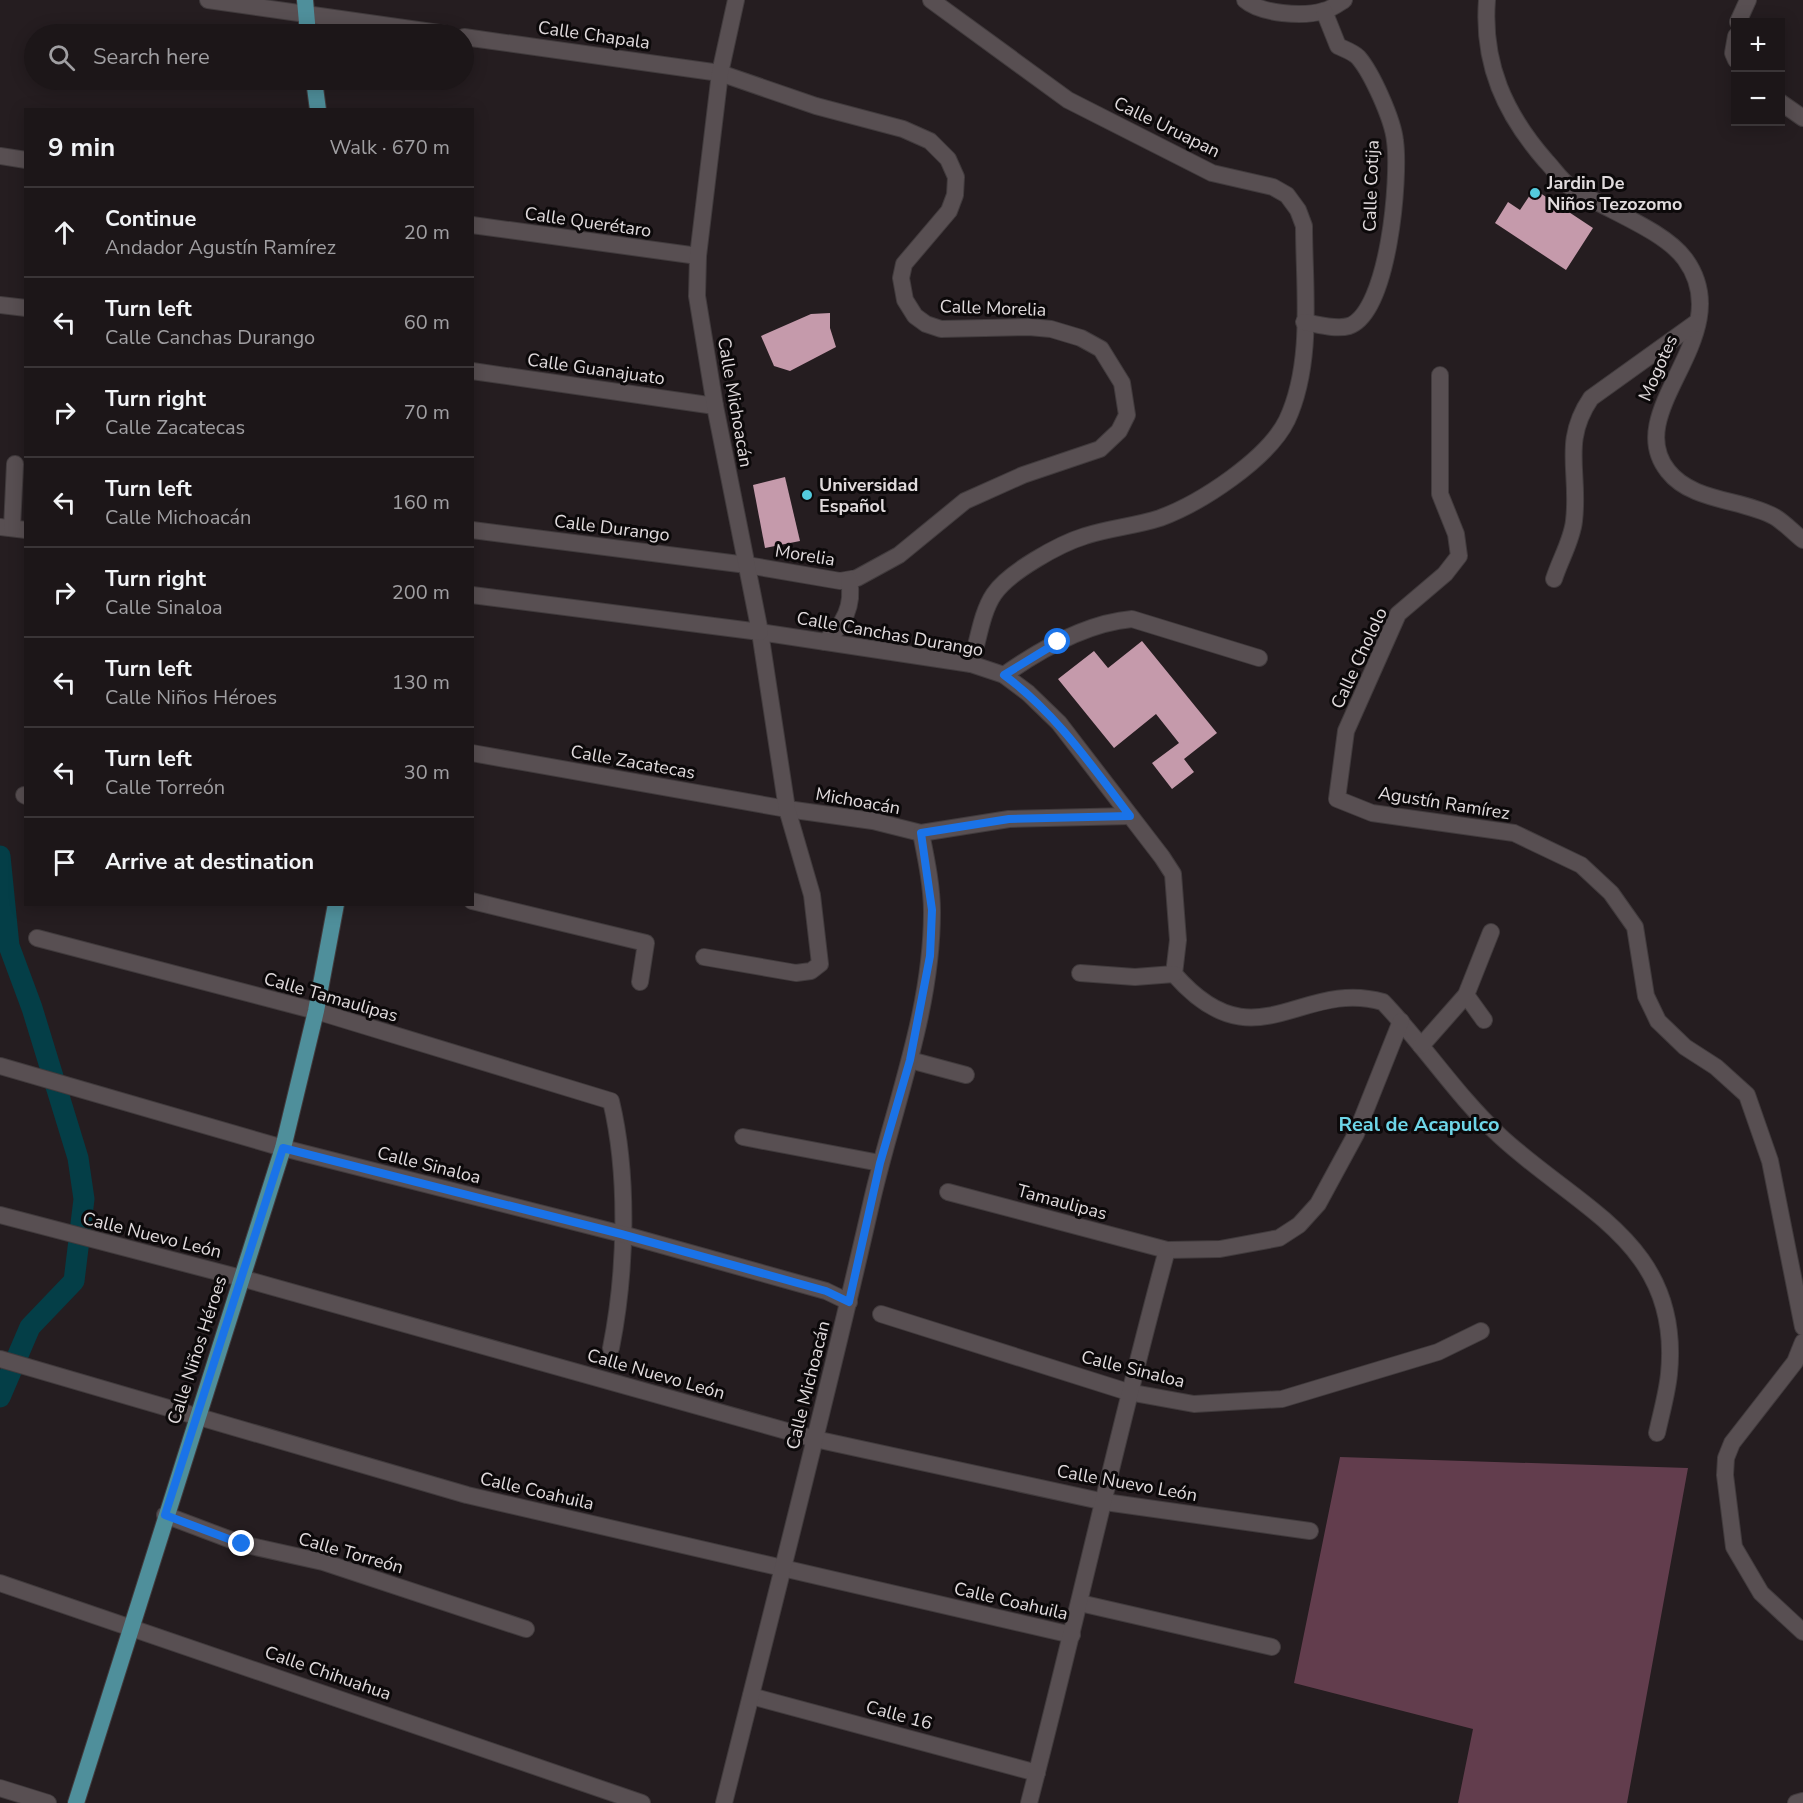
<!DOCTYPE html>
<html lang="en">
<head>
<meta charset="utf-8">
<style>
  body { margin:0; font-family:"Nunito Sans",sans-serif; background:#251f21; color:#f1f3f6 }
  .controls { position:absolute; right:18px; top:18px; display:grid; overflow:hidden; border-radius:0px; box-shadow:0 3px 15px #0003 }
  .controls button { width:54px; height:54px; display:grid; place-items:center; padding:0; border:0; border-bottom:2px solid #3a3537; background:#1c1618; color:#f1f3f6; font:30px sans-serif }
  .stop { position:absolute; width:18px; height:18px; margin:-14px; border:4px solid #1a73e8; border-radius:50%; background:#fff }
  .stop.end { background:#1a73e8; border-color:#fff; box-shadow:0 2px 6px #0008 }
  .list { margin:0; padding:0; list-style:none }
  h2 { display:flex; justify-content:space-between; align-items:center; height:78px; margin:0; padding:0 24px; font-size:26px }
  h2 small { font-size:20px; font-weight:400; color:#a09fa2 }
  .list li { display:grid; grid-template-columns:39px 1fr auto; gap:18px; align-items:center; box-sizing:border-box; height:90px; padding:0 24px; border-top:2px solid #3a3537 }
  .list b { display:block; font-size:22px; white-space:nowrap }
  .list p { margin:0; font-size:20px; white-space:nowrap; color:#a09fa2 }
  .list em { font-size:20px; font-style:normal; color:#a09fa2 }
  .icon { flex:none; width:33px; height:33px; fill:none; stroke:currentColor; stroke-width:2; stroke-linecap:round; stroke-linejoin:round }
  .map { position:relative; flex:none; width:1803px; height:1803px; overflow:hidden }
  .search { position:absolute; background:#1c1618; box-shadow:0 3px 15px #0003; left:24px; top:24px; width:450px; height:66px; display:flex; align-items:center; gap:15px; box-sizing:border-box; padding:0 21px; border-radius:33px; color:#a09fa2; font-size:22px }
  .panel { position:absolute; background:#1c1618; box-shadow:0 3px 15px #0003; left:24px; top:108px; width:450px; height:798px; border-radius:0px }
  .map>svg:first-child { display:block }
  .forest { fill:#623d4d }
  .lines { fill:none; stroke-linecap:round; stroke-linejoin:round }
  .canal { stroke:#043e47; stroke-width:21 }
  .building { fill:#c59aab }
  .minor-casing { stroke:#413b3d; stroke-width:18 }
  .tertiary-casing { stroke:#413b3d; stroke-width:18 }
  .secondary-casing { stroke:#413b3d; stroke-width:18 }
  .primary-casing { stroke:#413b3d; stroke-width:18 }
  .minor { stroke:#584f52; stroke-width:16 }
  .tertiary { stroke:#584f52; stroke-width:16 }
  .secondary { stroke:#584f52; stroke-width:16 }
  .primary { stroke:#4f8f9b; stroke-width:16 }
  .route { stroke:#1a73e8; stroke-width:8 }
  .poi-dot { fill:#54cadd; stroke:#0c090a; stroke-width:2 }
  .labels { text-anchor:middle; stroke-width:6; stroke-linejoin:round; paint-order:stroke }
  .street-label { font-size:18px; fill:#e1dbdd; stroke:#0c090a }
  .poi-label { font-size:18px; font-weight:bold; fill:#e1dbdd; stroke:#0c090a; text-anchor:start }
  .neighbourhood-label { font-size:20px; font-weight:bold; fill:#6ed6e8; stroke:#0c090a }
</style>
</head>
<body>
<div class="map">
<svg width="1803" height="1803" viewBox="0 0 1803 1803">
  <rect width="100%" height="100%" fill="#251d20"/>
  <!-- forest -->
  <polygon class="forest" points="1340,1457 1688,1468 1627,1803 1458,1803 1473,1729 1294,1683"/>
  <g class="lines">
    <!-- canal -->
    <polyline class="canal" points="0,856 9,946 32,1008 78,1158 84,1199 74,1281 30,1327 0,1397"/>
  </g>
  <!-- building -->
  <g class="building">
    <polygon points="1534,189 1593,228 1566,270 1495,223 1508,202 1520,210"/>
    <polygon points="830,313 830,328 836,347 790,371 774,366 761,336 811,314"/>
    <polygon points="785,477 800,541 765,548 753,485"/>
    <polygon points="1142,641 1217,733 1184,759 1194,772 1172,789 1152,763 1179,743 1156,714 1114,748 1058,679 1094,651 1108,668"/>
  </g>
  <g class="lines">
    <defs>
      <g id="minor">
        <polyline points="208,0 446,34"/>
        <path d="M931 0 1068 100 1212 173 1273 187 1287 195 1298 210 1304 226C1304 288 1314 362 1287 420 1268 459 1201 503 1160 518 1136 526 1109 528 1085 536 1059 544 1009 572 994 594 981 613 978 643 971 664"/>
        <path d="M1245 0C1261 14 1303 17 1323 11 1330 10 1338 4 1344 0"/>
        <path d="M1487 0C1482 64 1505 114 1546 161 1554 169 1561 181 1571 187 1603 209 1663 229 1685 259 1741 336 1619 410 1668 471 1692 502 1743 499 1775 517 1785 523 1794 533 1803 540"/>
        <polyline points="1738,22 1748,0"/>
        <polyline points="1736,36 1733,53 1736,60"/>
        <polyline points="464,37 720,73 816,106 903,129 930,141 948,159 956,177 955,195 949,211 904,264 901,278 905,300 915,316 926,324 941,329 1029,327 1051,329 1081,338 1101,349 1122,383 1127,415 1119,431 1100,449 1023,475 965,501 899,555 857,578 840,581 747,565"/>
        <polyline points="1780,102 1803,118"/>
        <polyline points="0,156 26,160"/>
        <polyline points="472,225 698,256"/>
        <polyline points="0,305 26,308"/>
        <path d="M1304 322C1317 324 1335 330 1349 326 1389 312 1400 177 1395 141 1393 120 1372 73 1358 57 1353 52 1344 49 1338 46L1324 11"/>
        <polyline points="472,371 715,406"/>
        <polyline points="1440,375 1440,494 1456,534 1459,556 1445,574 1398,614 1346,731 1337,799 1372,813 1514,833 1581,865 1611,893 1635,927 1646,996 1658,1021 1685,1047 1716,1067 1747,1095 1770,1161 1803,1327"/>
        <path d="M1554 579C1560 560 1572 540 1574 521 1580 472 1561 442 1591 398L1697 322"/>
        <path d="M825 642C844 624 854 606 849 580"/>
        <path d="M1004 675C1041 649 1086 623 1132 619L1259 658"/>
        <polyline points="472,753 787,809 873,821 921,833 1009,819 1130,816"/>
        <polyline points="24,795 26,796"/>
        <polyline points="472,901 646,943 640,982"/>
        <path d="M37 938 316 1011 611 1101C629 1176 626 1273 611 1348"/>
        <path d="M704 957 796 973 811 971 820 964 812 895 787 809 760 632 971 664 1004 675 1028 693 1059 723 1162 857 1173 874 1178 940 1174 974C1255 1067 1300 978 1383 1002 1424 1045 1456 1095 1500 1136 1580 1210 1682 1244 1669 1374 1667 1394 1661 1414 1657 1433"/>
        <polyline points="1080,973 1135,977 1174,974"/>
        <polyline points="1466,995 1484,1020"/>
        <polyline points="1421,1046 1466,995 1491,932"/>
        <polyline points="910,1060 966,1075"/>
        <polyline points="0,1066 283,1148 622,1234 826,1291 849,1302"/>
        <polyline points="743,1137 880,1163"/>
        <polyline points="948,1192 1167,1250 1220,1249 1279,1238 1299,1225 1318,1204 1356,1134 1401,1021"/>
        <polyline points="0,1215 241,1278 815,1439 1105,1502 1310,1531"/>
        <polyline points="881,1314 1128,1392 1194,1404 1282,1399 1438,1352 1481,1331"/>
        <polyline points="1803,1342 1795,1362 1732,1443 1726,1458 1725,1475 1734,1547 1761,1593 1803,1632"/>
        <polyline points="0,1359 467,1495 1072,1635"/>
        <polyline points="165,1515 242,1544 323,1562 526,1629"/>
        <polyline points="0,1583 642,1803"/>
        <polyline points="1080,1603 1272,1647"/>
        <polyline points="751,1696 1037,1773"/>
        <polyline points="0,1788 48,1803"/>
        <path d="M724 1803C774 1602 826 1402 872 1200 894 1105 932 1011 932 912 932 886 926 858 921 833"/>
        <path d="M1029 1803C1077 1619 1117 1433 1167 1250"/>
        <polyline points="1796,1803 1803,1801"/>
      </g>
      <g id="tertiary">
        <polyline points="472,530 747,565"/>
        <polyline points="472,595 760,632 715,406 697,296 698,256 720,73 736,0"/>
      </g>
      <g id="secondary">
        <polyline points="0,527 26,530"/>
        <polyline points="12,528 15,464"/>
      </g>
      <g id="primary">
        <polyline points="305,0 308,34"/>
        <polyline points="314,80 318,110"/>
        <polyline points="76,1803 283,1148 316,1011 336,904"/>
      </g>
    </defs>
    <!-- minor casing -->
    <use href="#minor" class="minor-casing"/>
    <!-- tertiary casing -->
    <use href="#tertiary" class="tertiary-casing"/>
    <!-- secondary casing -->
    <use href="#secondary" class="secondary-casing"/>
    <!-- primary casing -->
    <use href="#primary" class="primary-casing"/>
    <!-- minor -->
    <use href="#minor" class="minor"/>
    <!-- tertiary -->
    <use href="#tertiary" class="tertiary"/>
    <!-- secondary -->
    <use href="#secondary" class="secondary"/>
    <!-- primary -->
    <use href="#primary" class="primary"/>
  </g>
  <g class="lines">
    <!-- route -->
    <path class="route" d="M242 1544 165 1515 283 1148 621 1234 826 1291 849 1302 880 1163 910 1060 930 956 932 910 921 833 1009 819 1130 816C1091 765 1056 713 1004 675L1058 642"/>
  </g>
  <!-- markers -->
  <g class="poi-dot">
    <circle cx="1535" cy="193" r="6"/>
    <circle cx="807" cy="495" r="6"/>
  </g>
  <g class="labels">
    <!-- street labels -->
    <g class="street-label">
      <text transform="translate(594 35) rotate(8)" y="6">Calle Chapala</text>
      <text transform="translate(1167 127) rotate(26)" y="6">Calle Uruapan</text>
      <text transform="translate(1371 186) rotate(-88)" y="6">Calle Cotija</text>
      <text transform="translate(588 222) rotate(8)" y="6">Calle Querétaro</text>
      <text transform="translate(993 308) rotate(2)" y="6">Calle Morelia</text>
      <text transform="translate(1658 368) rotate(-66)" y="6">Mogotes</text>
      <text transform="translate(596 369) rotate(8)" y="6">Calle Guanajuato</text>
      <text transform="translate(735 402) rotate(80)" y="6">Calle Michoacán</text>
      <text transform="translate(612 528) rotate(7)" y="6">Calle Durango</text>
      <text transform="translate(805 555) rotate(9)" y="6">Morelia</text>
      <text transform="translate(890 634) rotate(10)" y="6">Calle Canchas Durango</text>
      <text transform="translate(1359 658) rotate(-65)" y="6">Calle Chololo</text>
      <text transform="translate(633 762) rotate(10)" y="6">Calle Zacatecas</text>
      <text transform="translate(858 801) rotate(10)" y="6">Michoacán</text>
      <text transform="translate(1444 803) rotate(9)" y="6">Agustín Ramírez</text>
      <text transform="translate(331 997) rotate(16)" y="6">Calle Tamaulipas</text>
      <text transform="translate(429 1165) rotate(14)" y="6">Calle Sinaloa</text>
      <text transform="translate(1062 1202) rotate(15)" y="6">Tamaulipas</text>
      <text transform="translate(152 1235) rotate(14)" y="6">Calle Nuevo León</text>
      <text transform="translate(197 1350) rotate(-72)" y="6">Calle Niños Héroes</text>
      <text transform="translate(1133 1369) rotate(14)" y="6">Calle Sinaloa</text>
      <text transform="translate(656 1374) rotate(16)" y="6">Calle Nuevo León</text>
      <text transform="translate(808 1385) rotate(-76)" y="6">Calle Michoacán</text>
      <text transform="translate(1127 1483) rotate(10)" y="6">Calle Nuevo León</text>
      <text transform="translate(537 1491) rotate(13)" y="6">Calle Coahuila</text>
      <text transform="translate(351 1553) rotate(16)" y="6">Calle Torreón</text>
      <text transform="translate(1011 1601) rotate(13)" y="6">Calle Coahuila</text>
      <text transform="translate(328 1673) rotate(19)" y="6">Calle Chihuahua</text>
      <text transform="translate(899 1715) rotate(15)" y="6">Calle 16</text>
    </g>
    <!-- poi labels -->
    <g class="poi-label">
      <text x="1547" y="189">Jardin De<tspan x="1547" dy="21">Niños Tezozomo</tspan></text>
      <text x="819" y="491">Universidad<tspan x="819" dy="21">Español</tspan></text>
    </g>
    <!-- neighbourhood labels -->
    <g class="neighbourhood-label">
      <text x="1419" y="1131">Real de Acapulco</text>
    </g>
  </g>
</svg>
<div class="controls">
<button>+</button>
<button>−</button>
</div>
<div class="stop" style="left:1058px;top:642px"></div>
<div class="stop end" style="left:242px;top:1544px"></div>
<div class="search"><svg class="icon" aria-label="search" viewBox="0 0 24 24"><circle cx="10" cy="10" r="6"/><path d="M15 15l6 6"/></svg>Search here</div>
<section class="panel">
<h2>9 min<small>Walk · 670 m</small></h2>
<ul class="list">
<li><svg class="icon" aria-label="ahead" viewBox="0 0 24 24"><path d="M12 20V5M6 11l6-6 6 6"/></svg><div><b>Continue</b><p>Andador Agustín Ramírez</p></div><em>20 m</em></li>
<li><svg class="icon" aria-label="left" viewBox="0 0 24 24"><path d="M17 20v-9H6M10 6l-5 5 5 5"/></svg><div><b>Turn left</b><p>Calle Canchas Durango</p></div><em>60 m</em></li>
<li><svg class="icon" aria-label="right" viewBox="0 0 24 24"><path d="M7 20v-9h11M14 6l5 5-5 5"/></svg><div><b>Turn right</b><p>Calle Zacatecas</p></div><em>70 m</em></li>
<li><svg class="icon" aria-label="left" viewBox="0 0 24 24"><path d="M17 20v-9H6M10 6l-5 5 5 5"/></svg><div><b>Turn left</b><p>Calle Michoacán</p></div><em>160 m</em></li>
<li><svg class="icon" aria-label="right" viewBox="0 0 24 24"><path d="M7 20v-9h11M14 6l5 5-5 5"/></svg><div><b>Turn right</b><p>Calle Sinaloa</p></div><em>200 m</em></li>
<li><svg class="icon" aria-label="left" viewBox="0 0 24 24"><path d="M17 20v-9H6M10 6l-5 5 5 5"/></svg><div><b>Turn left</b><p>Calle Niños Héroes</p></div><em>130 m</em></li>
<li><svg class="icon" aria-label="left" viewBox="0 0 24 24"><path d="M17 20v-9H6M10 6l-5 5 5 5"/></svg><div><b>Turn left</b><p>Calle Torreón</p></div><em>30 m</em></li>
<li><svg class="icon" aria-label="arrive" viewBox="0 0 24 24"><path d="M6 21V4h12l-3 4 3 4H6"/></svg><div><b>Arrive at destination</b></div></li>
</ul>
</section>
</div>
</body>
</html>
